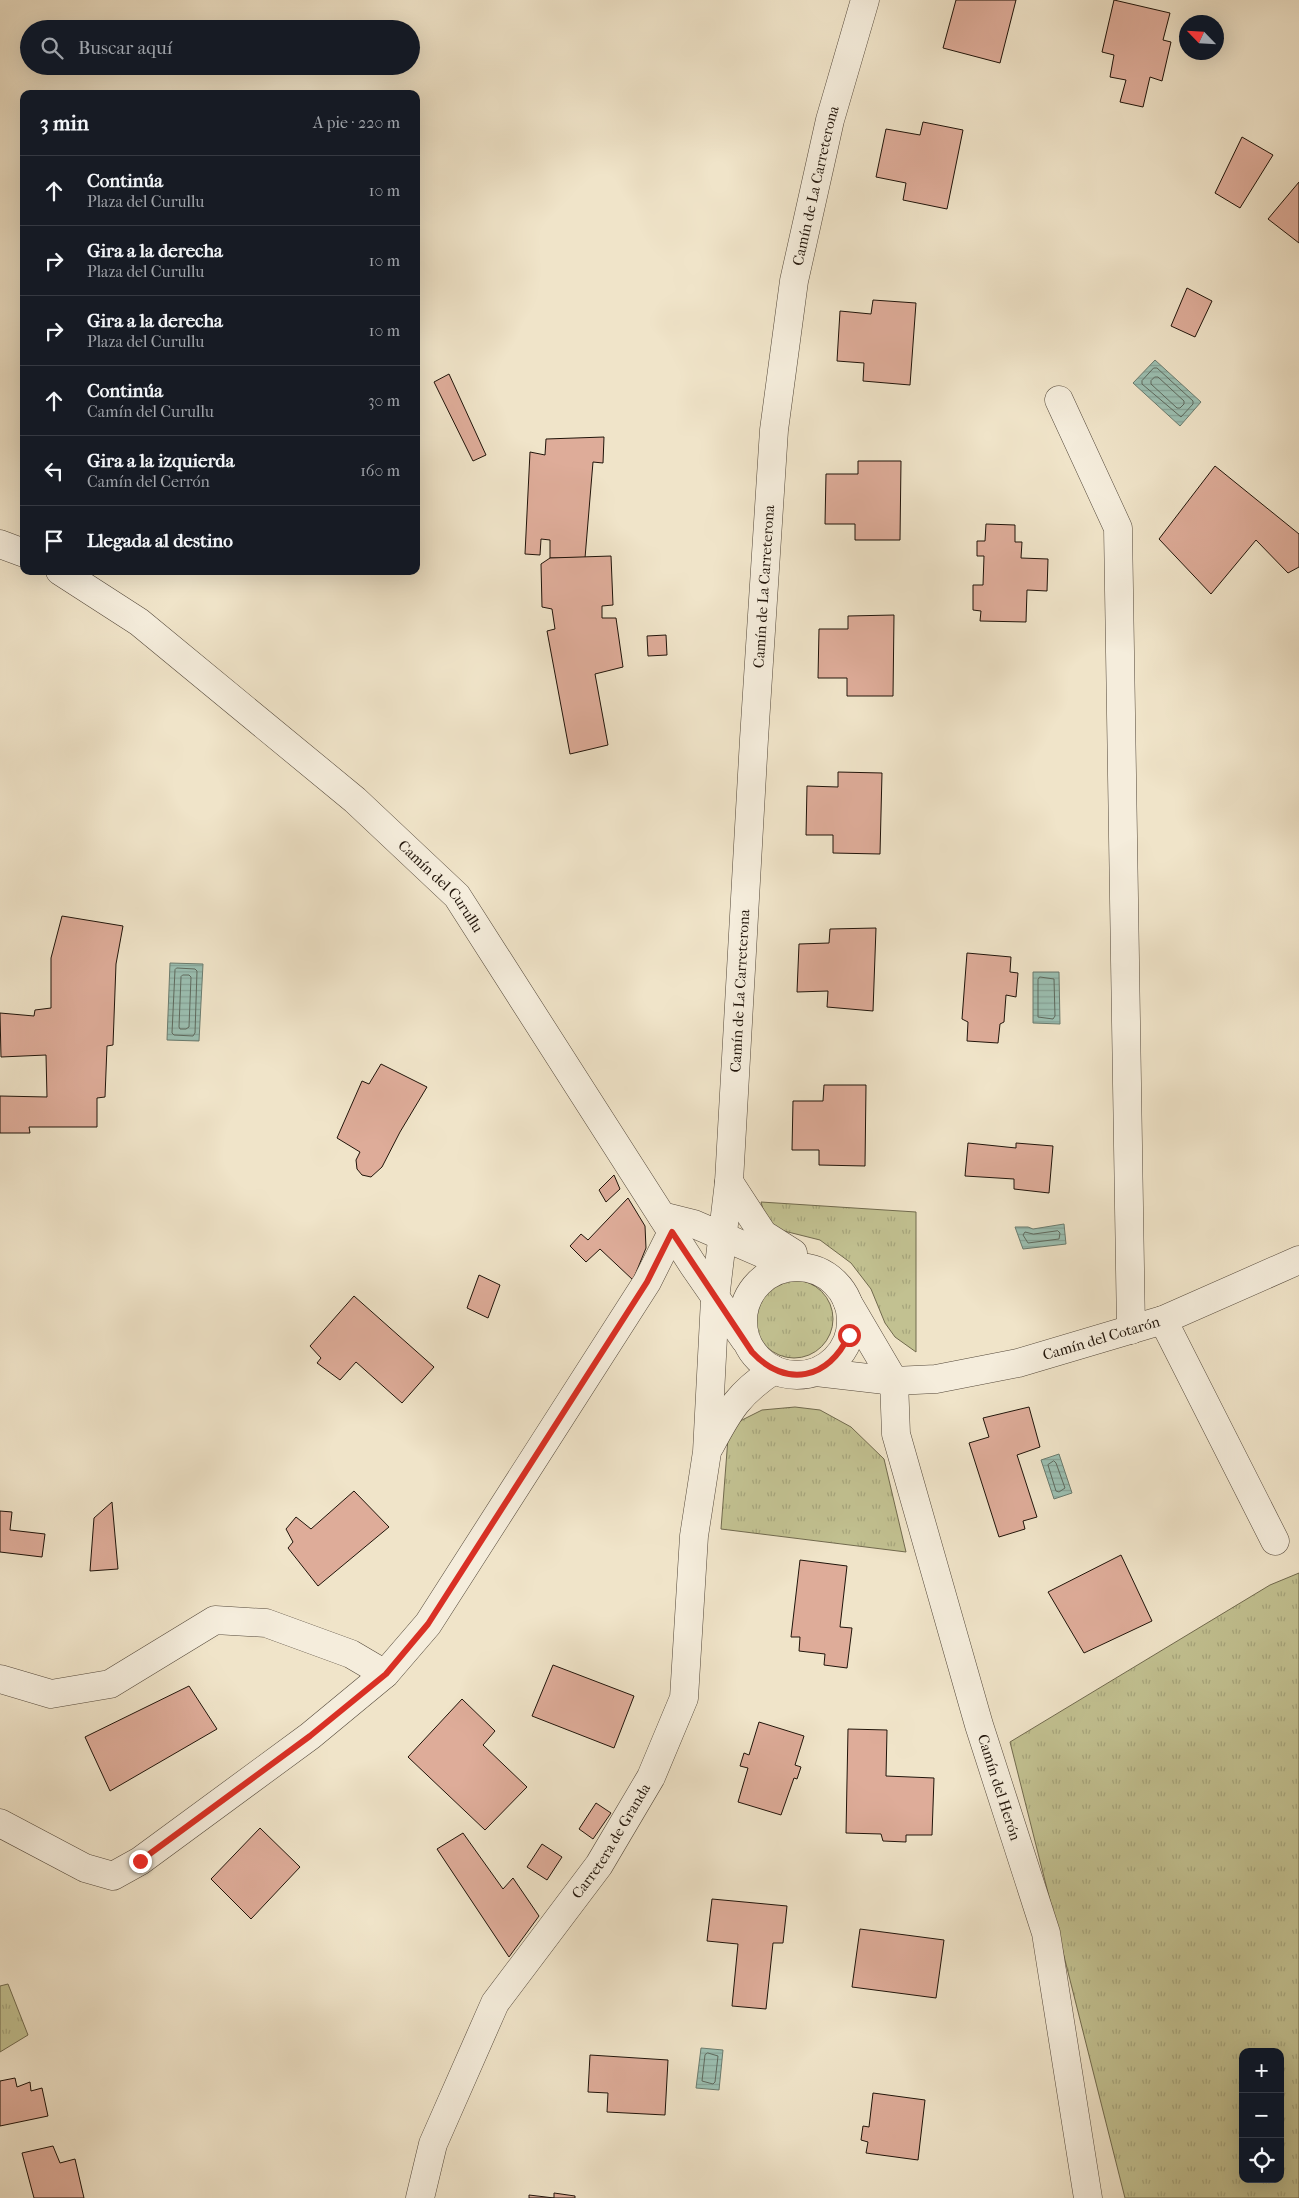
<!DOCTYPE html>
<html lang="es">
<head>
<meta charset="utf-8">
<style>
  body { margin:0; font-family:"IM FELL French Canon",serif; background:#242831; color:#f1f3f6 }
  .controls { position:absolute; right:15px; bottom:15px; display:grid; overflow:hidden; border-radius:10px; box-shadow:0 5px 20px #0002 }
  .controls button { width:45px; height:45px; display:grid; place-items:center; padding:0; border:0; border-bottom:1px solid #363941; background:#171b24; color:#f1f3f6; font:25px sans-serif }
  .compass { position:absolute; left:1179px; top:15px; width:45px; height:45px; border-radius:50%; background:#171b24; box-shadow:0 5px 20px #0002; rotate:295deg }
  .stop { position:absolute; width:15px; height:15px; margin:-11px; border:4px solid #d93025; border-radius:50%; background:#fff }
  .stop.end { background:#d93025; border-color:#fff; box-shadow:0 1px 5px #0008 }
  .list { margin:0; padding:0; list-style:none }
  h2 { display:flex; justify-content:space-between; align-items:center; height:65px; margin:0; padding:0 20px; font-size:21px }
  h2 small { font-size:16px; font-weight:400; color:#9ea1a6 }
  .list li { display:grid; grid-template-columns:32px 1fr auto; gap:15px; align-items:center; box-sizing:border-box; height:70px; padding:0 20px; border-top:1px solid #363941 }
  .list b { display:block; font-size:19px; white-space:nowrap }
  .list p { margin:0; font-size:16px; white-space:nowrap; color:#9ea1a6 }
  .list em { font-size:16px; font-style:normal; color:#9ea1a6 }
  .icon { flex:none; width:28px; height:28px; fill:none; stroke:currentColor; stroke-width:2; stroke-linecap:round; stroke-linejoin:round }
  .map { position:relative; flex:none; width:1299px; height:2198px; overflow:hidden }
  .search { position:absolute; background:#171b24; box-shadow:0 5px 20px #0002; left:20px; top:20px; width:400px; height:55px; display:flex; align-items:center; gap:12px; box-sizing:border-box; padding:0 18px; border-radius:28px; color:#9ea1a6; font-size:19px }
  .panel { position:absolute; background:#171b24; box-shadow:0 5px 20px #0002; left:20px; top:90px; width:400px; height:485px; border-radius:10px }
  .map>svg:first-child { display:block }
  .grass { fill:url(#grass-tufts); stroke:#716a4e; fill-rule:evenodd }
  .water { fill:url(#water-rules); stroke:#6a7b6e }
  .lines { fill:none; stroke-linecap:round; stroke-linejoin:round }
  .shore { stroke:#5e6a5e; stroke-width:1 }
  .building { fill:#deac99; stroke:#20140a }
  .minor-casing { stroke:#54483a; stroke-width:29 }
  .minor { stroke:#f5eddc; stroke-width:28 }
  .route { stroke:#d93025; stroke-width:6 }
  .labels { text-anchor:middle; stroke-width:4.5; stroke-linejoin:round; paint-order:stroke }
  .street-label { font-size:15px; fill:#20140a; stroke:#f5eddc }
</style>
</head>
<body>
<div class="map">
<svg width="1299" height="2198" viewBox="0 0 1299 2198">
  <defs>
    <pattern id="grass-tufts" width="24" height="20" patternUnits="userSpaceOnUse" patternTransform="scale(1.25)"><rect width="24" height="20" fill="#c2c191"/><path d="M3 7l-1-3M5 7V3M7 7l1-3M15 17l-1-3M17 17v-4M19 17l1-3" fill="none" stroke="#a6a57c"/></pattern>
    <pattern id="water-rules" width="6" height="5" patternUnits="userSpaceOnUse" patternTransform="scale(1.25)"><rect width="6" height="5" fill="#9bbfb1"/><path d="M0 2.5h6" fill="none" stroke="#85a397"/></pattern>
  </defs>
  <rect width="100%" height="100%" fill="#f0e4c9"/>
  <filter id="stains"><feTurbulence type="fractalNoise" baseFrequency=".004" numOctaves="4"/><feColorMatrix values="0 0 0 0 .2 0 0 0 0 .09 0 0 0 0 .02 0 0 0 .5 -.17"/></filter>
  <radialGradient id="worn" r=".72"><stop offset=".6" stop-color="#630" stop-opacity="0"/><stop offset="1" stop-color="#630" stop-opacity=".3"/></radialGradient>
  <!-- grass -->
  <g class="grass">
    <polygon points="761,1202 916,1212 916,1352 895,1337 885,1323 871,1289 851,1263 820,1240 768,1227"/>
    <circle cx="794" cy="1319" r="39"/>
    <polygon points="795,1407 820,1410 851,1427 884,1459 906,1552 721,1529 728,1438 740,1421 762,1410"/>
    <path d="M1299 1573V2198H1125L1010 1742 1270 1585ZM1243 2052H1280V2179H1243Z"/>
    <polygon points="8,1984 28,2035 0,2052 0,1986"/>
  </g>
  <!-- water -->
  <g class="water">
    <polygon points="1155,360 1201,402 1180,426 1133,383"/>
    <polygon points="170,963 203,964 199,1041 167,1040"/>
    <polygon points="1033,972 1059,972 1060,1024 1033,1023"/>
    <polygon points="1064,1224 1066,1244 1023,1249 1015,1227 1028,1227 1033,1229"/>
    <polygon points="1059,1454 1072,1493 1054,1499 1041,1460"/>
    <polygon points="701,2048 723,2050 719,2090 696,2088"/>
  </g>
  <g class="lines">
    <!-- shore -->
    <g class="shore">
      <polygon points="1154,368 1157,368 1193,401 1193,404 1181,417 1142,384 1142,381"/>
      <polygon points="1155,377 1158,377 1184,401 1184,404 1180,408 1177,408 1151,384 1151,381"/>
      <polygon points="177,968 195,969 197,971 195,1033 193,1036 174,1035 172,1033 175,970"/>
      <polygon points="183,975 189,975 191,977 189,1027 186,1029 180,1029 179,1027 181,977"/>
      <polygon points="1040,977 1054,979 1055,1016 1053,1019 1038,1017 1038,980"/>
      <polygon points="1058,1231 1060,1233 1059,1239 1028,1243 1023,1235 1025,1232 1033,1234"/>
      <polygon points="1054,1461 1056,1463 1065,1488 1059,1492 1056,1491 1048,1465"/>
      <polygon points="708,2053 718,2056 715,2082 713,2084 702,2081 705,2055"/>
    </g>
  </g>
  <!-- building -->
  <g class="building">
    <polygon points="956,0 1016,0 1000,63 943,48"/>
    <polygon points="1114,0 1170,13 1163,40 1171,42 1162,81 1150,77 1143,107 1120,102 1126,80 1110,77 1114,55 1102,52"/>
    <polygon points="923,122 963,130 947,209 903,200 906,183 876,177 886,129 920,135"/>
    <polygon points="1242,137 1273,155 1240,208 1215,193"/>
    <polygon points="1299,182 1299,243 1268,219"/>
    <polygon points="1187,288 1212,301 1195,337 1171,326"/>
    <polygon points="873,300 916,303 910,385 863,381 864,363 837,361 840,311 871,314"/>
    <polygon points="449,374 486,455 473,461 434,382"/>
    <polygon points="604,437 603,463 593,462 585,558 550,558 550,540 541,539 540,555 525,554 530,452 545,455 546,439"/>
    <polygon points="858,461 901,461 900,540 855,540 855,524 825,524 826,474 858,474"/>
    <polygon points="1215,466 1299,534 1299,567 1288,573 1256,540 1211,594 1159,539"/>
    <polygon points="986,524 1015,525 1015,542 1022,542 1021,558 1048,559 1047,591 1027,590 1026,622 980,621 981,611 973,610 973,585 983,585 984,556 977,556 977,541 985,541"/>
    <polygon points="611,556 613,605 602,606 602,618 616,618 623,667 595,674 608,745 570,754 547,631 555,629 552,609 542,607 541,564 550,558"/>
    <polygon points="894,615 893,696 847,696 847,678 818,678 819,629 848,629 848,616"/>
    <polygon points="666,635 667,655 648,656 647,636"/>
    <polygon points="838,772 882,773 880,854 833,853 833,835 806,835 807,786 838,787"/>
    <polygon points="62,916 123,926 116,964 113,1045 107,1046 105,1097 97,1098 97,1127 29,1127 30,1133 0,1133 0,1096 47,1097 46,1055 1,1057 0,1013 34,1016 35,1010 51,1008 51,958"/>
    <polygon points="876,928 873,1011 827,1007 828,991 797,992 799,944 829,943 830,929"/>
    <polygon points="967,953 1011,957 1010,972 1018,973 1016,997 1006,995 1004,1022 1000,1024 998,1043 967,1041 968,1022 962,1019"/>
    <polygon points="381,1064 427,1087 400,1132 382,1167 371,1177 362,1175 357,1169 356,1160 360,1152 337,1138 362,1081 369,1084"/>
    <polygon points="824,1085 866,1085 865,1166 819,1165 819,1150 792,1150 793,1101 823,1101"/>
    <polygon points="968,1143 1016,1148 1016,1143 1053,1146 1049,1193 1014,1189 1014,1179 965,1176"/>
    <polygon points="614,1175 620,1189 606,1202 599,1190"/>
    <polygon points="628,1198 645,1226 646,1248 633,1280 600,1249 586,1262 570,1246 581,1234 588,1240"/>
    <polygon points="479,1275 500,1285 488,1318 467,1308"/>
    <polygon points="354,1296 434,1367 402,1403 356,1362 340,1380 317,1363 321,1358 310,1346"/>
    <polygon points="1029,1407 1040,1447 1017,1455 1037,1517 1023,1521 1025,1529 999,1537 969,1443 989,1437 983,1418"/>
    <polygon points="354,1491 389,1527 318,1586 288,1548 293,1542 286,1529 296,1517 311,1529"/>
    <polygon points="112,1502 118,1569 90,1571 94,1518"/>
    <polygon points="0,1511 12,1512 10,1530 45,1534 42,1557 0,1552"/>
    <polygon points="1121,1555 1152,1621 1084,1653 1048,1592"/>
    <polygon points="800,1560 847,1566 840,1627 852,1628 847,1668 824,1665 825,1654 799,1651 800,1637 791,1637"/>
    <polygon points="553,1665 634,1696 614,1748 532,1716"/>
    <polygon points="189,1686 217,1729 110,1791 85,1737"/>
    <polygon points="462,1699 495,1731 483,1745 527,1787 485,1830 408,1757"/>
    <polygon points="759,1722 804,1736 795,1765 801,1767 797,1779 794,1778 781,1815 738,1802 748,1768 740,1766 744,1753 749,1755"/>
    <polygon points="848,1729 887,1730 886,1776 934,1778 932,1835 906,1835 906,1842 883,1841 881,1834 846,1833"/>
    <polygon points="596,1803 611,1813 593,1839 579,1829"/>
    <polygon points="260,1828 300,1867 251,1919 211,1879"/>
    <polygon points="463,1833 503,1889 513,1878 539,1916 509,1957 437,1849"/>
    <polygon points="542,1844 562,1857 547,1880 527,1867"/>
    <polygon points="712,1899 787,1906 783,1943 773,1943 766,2009 732,2006 738,1944 707,1941"/>
    <polygon points="860,1929 944,1940 936,1998 852,1987"/>
    <polygon points="590,2055 668,2060 665,2115 607,2112 608,2093 588,2092"/>
    <polygon points="15,2078 17,2087 30,2082 31,2091 42,2088 48,2116 0,2126 0,2081"/>
    <polygon points="873,2093 925,2100 918,2160 866,2153 868,2142 861,2140 863,2126 869,2127"/>
    <polygon points="53,2146 60,2163 75,2159 84,2198 34,2198 22,2153"/>
    <polygon points="554,2193 575,2196 575,2198 529,2198 529,2195 554,2198"/>
  </g>
  <g class="lines">
    <defs>
      <g id="minor">
        <polyline points="1059,400 1118,528 1131,1330"/>
        <polyline points="0,544 24,553"/>
        <path id="s1" d="M60 571 139 622 355 800 457 896 693 1265 745 1340"/>
        <polyline points="729,1182 763,1234 793,1253"/>
        <polyline points="662,1216 694,1224 791,1266"/>
        <circle cx="797" cy="1321" r="54"/>
        <path id="s2" d="M847 1301 894 1381 896 1434 979 1725 1046 1933 1088 2198"/>
        <polyline points="1163,1320 1275,1541"/>
        <path id="s3" d="M816 1372 894 1381 936 1379 1018 1363 1163 1320 1299 1260"/>
        <path d="M710 1446C729 1410 739 1393 774 1370"/>
        <polyline points="0,1679 51,1694 110,1684 215,1620 266,1623 351,1654 385,1674"/>
        <polyline points="0,1823 85,1868 113,1876 140,1861 310,1736 385,1674 428,1624 647,1282 672,1232"/>
        <path id="s4" d="M420 2198 433 2144 495 2003 599 1865 651 1777 684 1698 694 1536 707 1452 715 1299 729 1182 754 739 774 430 794 281 830 120 865 0"/>
      </g>
    </defs>
    <!-- minor casing -->
    <use href="#minor" class="minor-casing"/>
    <!-- minor -->
    <use href="#minor" class="minor"/>
  </g>
  <g class="lines">
    <!-- route -->
    <path class="route" d="M140 1861 310 1736 386 1674 428 1624 647 1282 672 1232 752 1352C786 1389 829 1379 849 1335"/>
  </g>
  <g class="labels">
    <!-- street labels -->
    <g class="street-label">
      <text dy="5" stroke="none"><textPath href="#s4" startOffset="2090">Camín de La Carreterona</textPath></text>
      <text dy="5" stroke="none"><textPath href="#s4" startOffset="1685">Camín de La Carreterona</textPath></text>
      <text dy="5" stroke="none"><textPath href="#s1" startOffset="496">Camín del Curullu</textPath></text>
      <text dy="5" stroke="none"><textPath href="#s4" startOffset="1280">Camín de La Carreterona</textPath></text>
      <text dy="5" stroke="none"><textPath href="#s3" startOffset="291">Camín del Cotarón</textPath></text>
      <text dy="5" stroke="none"><textPath href="#s2" startOffset="514">Camín del Herón</textPath></text>
      <text dy="5" stroke="none"><textPath href="#s4" startOffset="409">Carretera de Granda</textPath></text>
    </g>
  </g>
  <rect width="100%" height="100%" filter="url(#stains)"/>
  <rect width="100%" height="100%" fill="url(#worn)"/>
</svg>
<div class="controls">
<button>+</button>
<button>−</button>
<button><svg class="icon" aria-label="locate" viewBox="0 0 24 24"><circle cx="12" cy="12" r="6"/><path d="M12 2v4M12 18v4M2 12h4M18 12h4"/></svg></button>
</div>
<svg class="compass" viewBox="-18 -18 36 36"><path d="M0-13l5 13h-10z" fill="#e53935"/><path d="M0 13l5-13h-10z" fill="#9ea1a6"/></svg>
<div class="stop" style="left:849px;top:1335px"></div>
<div class="stop end" style="left:140px;top:1861px"></div>
<div class="search"><svg class="icon" aria-label="search" viewBox="0 0 24 24"><circle cx="10" cy="10" r="6"/><path d="M15 15l6 6"/></svg>Buscar aquí</div>
<section class="panel">
<h2>3 min<small>A pie · 220 m</small></h2>
<ul class="list">
<li><svg class="icon" aria-label="ahead" viewBox="0 0 24 24"><path d="M12 20V5M6 11l6-6 6 6"/></svg><div><b>Continúa</b><p>Plaza del Curullu</p></div><em>10 m</em></li>
<li><svg class="icon" aria-label="right" viewBox="0 0 24 24"><path d="M7 20v-9h11M14 6l5 5-5 5"/></svg><div><b>Gira a la derecha</b><p>Plaza del Curullu</p></div><em>10 m</em></li>
<li><svg class="icon" aria-label="right" viewBox="0 0 24 24"><path d="M7 20v-9h11M14 6l5 5-5 5"/></svg><div><b>Gira a la derecha</b><p>Plaza del Curullu</p></div><em>10 m</em></li>
<li><svg class="icon" aria-label="ahead" viewBox="0 0 24 24"><path d="M12 20V5M6 11l6-6 6 6"/></svg><div><b>Continúa</b><p>Camín del Curullu</p></div><em>30 m</em></li>
<li><svg class="icon" aria-label="left" viewBox="0 0 24 24"><path d="M17 20v-9H6M10 6l-5 5 5 5"/></svg><div><b>Gira a la izquierda</b><p>Camín del Cerrón</p></div><em>160 m</em></li>
<li><svg class="icon" aria-label="arrive" viewBox="0 0 24 24"><path d="M6 21V4h12l-3 4 3 4H6"/></svg><div><b>Llegada al destino</b></div></li>
</ul>
</section>
</div>
</body>
</html>
